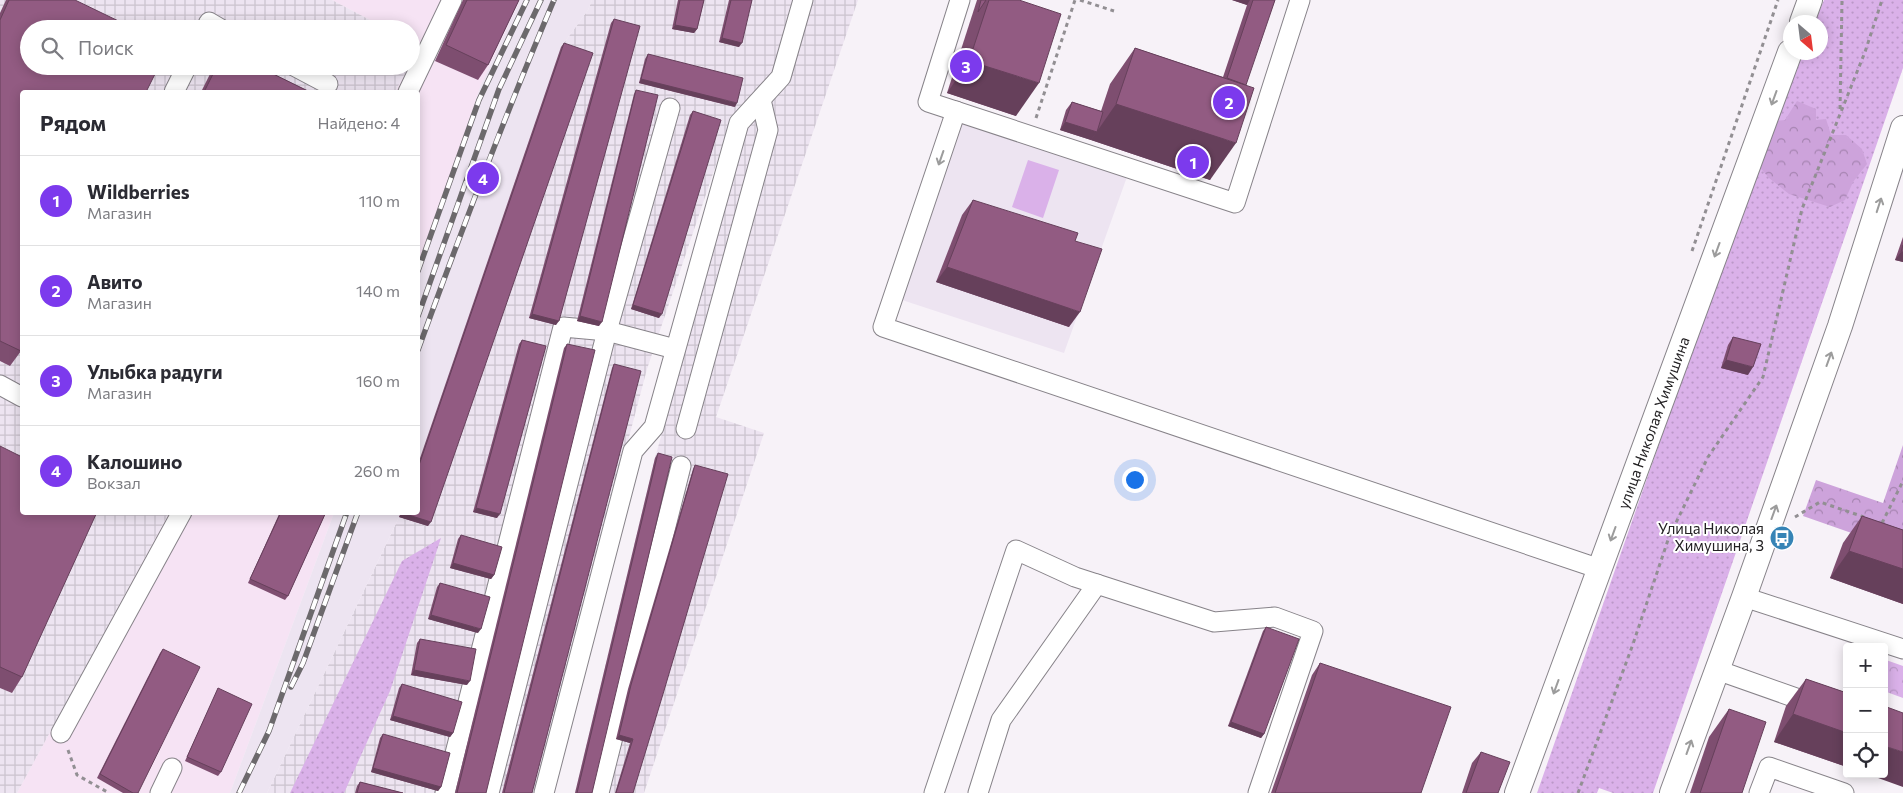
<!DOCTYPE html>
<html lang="ru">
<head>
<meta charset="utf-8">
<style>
  body { margin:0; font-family:Commissioner,sans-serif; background:#f2f2f3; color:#2b2b33 }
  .controls { position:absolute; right:15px; bottom:15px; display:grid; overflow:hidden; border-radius:5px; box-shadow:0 2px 12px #0003 }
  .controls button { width:45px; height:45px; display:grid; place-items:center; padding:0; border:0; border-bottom:1px solid #e1e1e2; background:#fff; color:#2b2b33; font:25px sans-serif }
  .compass { position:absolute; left:1783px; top:15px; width:45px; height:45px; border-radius:50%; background:#fff; box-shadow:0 2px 12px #0003; rotate:152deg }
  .you { position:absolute; left:1134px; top:479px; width:18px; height:18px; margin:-12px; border:4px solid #fff; border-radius:50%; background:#1a73e8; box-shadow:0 0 0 8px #1a73e833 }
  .badge { display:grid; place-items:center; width:32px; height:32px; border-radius:50%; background:#7c3aed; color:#fff; font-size:16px; font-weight:700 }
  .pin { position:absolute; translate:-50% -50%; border:2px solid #fff; box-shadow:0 1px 5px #0006 }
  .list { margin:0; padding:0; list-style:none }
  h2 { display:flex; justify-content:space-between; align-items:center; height:65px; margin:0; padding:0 20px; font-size:21px }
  h2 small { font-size:16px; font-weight:400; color:#7c7c81 }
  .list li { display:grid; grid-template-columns:32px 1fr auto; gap:15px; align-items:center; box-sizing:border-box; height:90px; padding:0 20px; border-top:1px solid #e1e1e2 }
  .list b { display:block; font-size:19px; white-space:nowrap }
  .list p { margin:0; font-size:16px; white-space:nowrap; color:#7c7c81 }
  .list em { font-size:16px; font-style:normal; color:#7c7c81 }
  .icon { flex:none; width:28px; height:28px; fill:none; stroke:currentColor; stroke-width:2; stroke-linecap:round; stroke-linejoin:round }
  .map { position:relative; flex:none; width:1903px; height:793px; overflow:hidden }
  .search { position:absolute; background:#fff; box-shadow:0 2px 12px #0003; left:20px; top:20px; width:400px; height:55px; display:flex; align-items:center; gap:12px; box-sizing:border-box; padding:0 18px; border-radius:28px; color:#7c7c81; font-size:19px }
  .panel { position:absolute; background:#fff; box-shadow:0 2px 12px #0003; left:20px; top:90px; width:400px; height:425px; border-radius:5px }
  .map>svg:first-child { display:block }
  .commercial { fill:#f6e3f4 }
  .industrial { fill:url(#industrial-grid) }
  .built { fill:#ede4f1 }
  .grass { fill:url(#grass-dots) }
  .forest { fill:url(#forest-crowns) }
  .park { fill:url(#park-crowns) }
  .garden { fill:#dab1e9 }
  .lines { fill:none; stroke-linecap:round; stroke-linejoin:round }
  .minor-casing { stroke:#878389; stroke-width:21 }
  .major-casing { stroke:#878389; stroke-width:26 }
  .path { stroke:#928f93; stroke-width:3; stroke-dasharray:4 4; stroke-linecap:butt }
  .minor { stroke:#fff; stroke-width:19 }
  .major { stroke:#fff; stroke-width:24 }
  .rail-casing { stroke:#6c696c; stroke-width:5.5 }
  .rail { stroke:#fff; stroke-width:4; stroke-dasharray:11; stroke-linecap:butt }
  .wall { fill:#7e4e70 }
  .shaded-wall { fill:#66405b }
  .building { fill:#925b82; stroke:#66405b }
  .oneway { stroke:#9c9c9c }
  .labels { text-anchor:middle; stroke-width:4; stroke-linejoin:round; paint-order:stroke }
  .street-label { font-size:15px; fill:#242224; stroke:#fff }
  .poi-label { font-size:15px; fill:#242224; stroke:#fff; text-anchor:end }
</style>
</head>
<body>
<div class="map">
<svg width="1903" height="793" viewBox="0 0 1903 793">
  <defs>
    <pattern id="industrial-grid" width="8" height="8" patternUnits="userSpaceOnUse" patternTransform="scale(1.25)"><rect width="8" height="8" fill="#ede4f1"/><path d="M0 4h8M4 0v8" fill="none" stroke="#cbc3ce"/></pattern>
    <pattern id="grass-dots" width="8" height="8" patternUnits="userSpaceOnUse" patternTransform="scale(1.25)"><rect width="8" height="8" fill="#dab1e9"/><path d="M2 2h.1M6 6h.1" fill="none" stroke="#bb98c8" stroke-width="1.8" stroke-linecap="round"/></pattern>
    <pattern id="forest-crowns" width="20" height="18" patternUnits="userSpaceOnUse" patternTransform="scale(1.25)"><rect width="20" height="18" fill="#cda3db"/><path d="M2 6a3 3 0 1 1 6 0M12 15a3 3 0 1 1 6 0" fill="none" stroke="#a684b1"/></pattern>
    <pattern id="park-crowns" width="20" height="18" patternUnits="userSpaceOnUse" patternTransform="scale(1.25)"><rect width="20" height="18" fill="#dab1e9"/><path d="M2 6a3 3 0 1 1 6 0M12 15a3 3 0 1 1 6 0" fill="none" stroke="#bb98c8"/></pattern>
  </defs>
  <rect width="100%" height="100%" fill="#f7f2f8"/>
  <!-- commercial -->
  <g class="commercial">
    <polygon points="332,0 520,0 481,85 418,270 418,92 395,92 409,66 411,66 411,62 420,46 411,41 411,29 387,29"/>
    <polygon points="169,513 334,513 230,793 17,793"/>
  </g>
  <!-- industrial -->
  <g class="industrial">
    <polygon points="0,0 332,0 387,29 29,29 29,66 409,66 395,92 22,92 22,512 169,513 17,793 0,793"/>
    <polygon points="592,0 794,0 775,70 731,120 647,369 535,793 267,793 401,513 418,512 418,464 561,47 588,10"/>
    <polygon points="812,0 858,0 716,417 764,433 644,793 575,793 655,458 747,129 788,81"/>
  </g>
  <!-- built -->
  <g class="built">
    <polygon points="520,0 592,0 588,10 561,47 418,464 418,270 481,85"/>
    <polygon points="959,123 1128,174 1064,353 899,299"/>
    <polygon points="334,513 401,513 267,793 230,793"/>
  </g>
  <!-- grass -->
  <g class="grass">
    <polygon points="1824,0 1903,0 1903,68 1653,793 1613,793 1599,788 1597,793 1537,793 1757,164 1802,53 1820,52 1820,22 1815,22"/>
    <polygon points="441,538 390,691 344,793 290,793 402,561"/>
  </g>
  <!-- forest -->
  <g class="forest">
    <polygon points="1797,101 1816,109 1816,120 1826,119 1831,135 1846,135 1862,149 1867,164 1853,182 1845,200 1830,207 1789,194 1769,178 1757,164 1775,121 1785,120"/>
    <polygon points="1903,445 1903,551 1803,516 1816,480 1883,503"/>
  </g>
  <!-- park -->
  <polygon class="park" points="1886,660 1903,666 1903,698 1884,691 1884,664"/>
  <!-- garden -->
  <polygon class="garden" points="1028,160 1059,170 1043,218 1012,207"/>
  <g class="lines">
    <defs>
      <g id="minor">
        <polyline points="960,0 928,102 1235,203 1300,0"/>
        <polyline points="206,29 209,22 221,29"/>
        <polyline points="294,66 328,84"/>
        <polyline points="174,92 187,66"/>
        <polyline points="408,92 452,0"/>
        <polyline points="956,111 883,327 1600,569"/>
        <polyline points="0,385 22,397"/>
        <polyline points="686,429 768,130 761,100"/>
        <polyline points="1744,597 1903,649"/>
        <polyline points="1717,670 1847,716"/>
        <polyline points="61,733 182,512"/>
        <polyline points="160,793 172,768"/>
        <polyline points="445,793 563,327 607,331 675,349"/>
        <polyline points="489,793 607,331 670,108"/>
        <polyline points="544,793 633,451 654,427 739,123 781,77 803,0"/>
        <polyline points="599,793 681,466"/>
        <polyline points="934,793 1016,550 1075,577 1214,622 1275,617 1313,631 1258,793"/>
        <polyline points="978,793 1001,720 1097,584"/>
        <polyline points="1759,793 1769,767 1844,793"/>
      </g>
      <g id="major">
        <polyline points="1802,22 1810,0"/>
        <polyline points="1517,793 1790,52"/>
        <polyline points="1672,793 1744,597 1840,326 1903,128"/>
      </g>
    </defs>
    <!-- minor casing -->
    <use href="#minor" class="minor-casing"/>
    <!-- major casing -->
    <use href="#major" class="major-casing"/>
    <!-- path -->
    <g class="path">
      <polyline points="1080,0 1114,11"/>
      <polyline points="1840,109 1842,0"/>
      <polyline points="1036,118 1075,0"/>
      <polyline points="1692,251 1778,0"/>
      <polyline points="1795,517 1820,502 1864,517"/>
      <polyline points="1882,523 1903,481"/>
      <polyline points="68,750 77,775 109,793"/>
      <polyline points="1578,793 1633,644 1669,537 1708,457 1763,377 1802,209 1865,52 1882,0"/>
    </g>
    <!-- minor -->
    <use href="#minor" class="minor"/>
    <!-- major -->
    <use href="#major" class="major"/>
    <defs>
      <g id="rail">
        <polyline points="418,271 479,100 527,0"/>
        <polyline points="418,316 499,89 541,0"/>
        <path d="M418 350C461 232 505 115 554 0"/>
        <polyline points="291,687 303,663 358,512"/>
        <polyline points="239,793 269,731 347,512"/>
      </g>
    </defs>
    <!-- rail casing -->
    <use href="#rail" class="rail-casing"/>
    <!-- rail -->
    <use href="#rail" class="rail"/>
  </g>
  <!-- wall -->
  <g class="wall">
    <polygon points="6,0 75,0 21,351 10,366 0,361 0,13"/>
    <polygon points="463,0 519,0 488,65 478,80 435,61"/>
    <polygon points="678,0 704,0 697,29 694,33 672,29"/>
    <polygon points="729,0 752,0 739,47 719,42"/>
    <polygon points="977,0 1019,0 1016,116 947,93"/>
    <polygon points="1232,0 1275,0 1210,180 1091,140 1060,130 1066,110 1072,102 1101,111 1110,84 1135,48 1223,77 1247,5"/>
    <polygon points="614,19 556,325 529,318 611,23"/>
    <polygon points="564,43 428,526 399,517 401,512 418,512 418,464 561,47"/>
    <polygon points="648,54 735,107 639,83 645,59"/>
    <polygon points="214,66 257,66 310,92 201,92"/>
    <polygon points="636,90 599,326 577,321 634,94"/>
    <polygon points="693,111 659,318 631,309 690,115"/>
    <polygon points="973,200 1075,241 1069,327 936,282 962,215"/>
    <polygon points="1903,237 1903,262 1895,260"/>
    <polygon points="1733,337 1748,375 1721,368 1728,345"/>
    <polygon points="522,340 497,518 473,512 519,344"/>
    <polygon points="567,344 486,793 455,793 564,348"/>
    <polygon points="614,364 532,793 502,793 612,368"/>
    <polygon points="0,446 22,677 12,693 0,688"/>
    <polygon points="658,453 592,793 575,793 655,458"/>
    <polygon points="695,465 633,793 615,793 630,743 616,739 628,689 693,469"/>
    <polygon points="280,512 326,512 288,596 285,600 248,583"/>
    <polygon points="1862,516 1903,530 1903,604 1830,578 1843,543"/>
    <polygon points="461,535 494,575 491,579 450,568 458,539"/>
    <polygon points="440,583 478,633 428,619 437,587"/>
    <polygon points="1266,627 1264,734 1261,738 1228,726 1263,631"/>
    <polygon points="420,639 467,685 411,675 417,643"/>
    <polygon points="163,649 138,793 123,793 97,778 160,653"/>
    <polygon points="1320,663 1421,793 1271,793 1312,675"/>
    <polygon points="1806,679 1847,693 1847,767 1774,742 1786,706"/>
    <polygon points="402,684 453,733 450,737 390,720 399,688"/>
    <polygon points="218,688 221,772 218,776 185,761 216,693"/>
    <polygon points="1729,709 1742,793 1690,793 1709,737"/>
    <polygon points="383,734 441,787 438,791 371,772 380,738"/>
    <polygon points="1481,752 1498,793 1462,793 1472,763"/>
    <polygon points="360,782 403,793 355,793 357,786"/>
  </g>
  <!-- shaded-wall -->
  <g class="shaded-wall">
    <polygon points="1232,0 1250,0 1247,5"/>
    <polygon points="675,25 697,29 694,33 672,29"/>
    <polygon points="722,38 742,43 739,47 719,42"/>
    <polygon points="969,61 1039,83 1016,116 947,93"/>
    <polygon points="641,79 737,103 735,107 639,83"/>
    <polygon points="1116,104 1236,143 1210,180 1091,140"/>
    <polygon points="1065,122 1097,132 1091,140 1060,130"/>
    <polygon points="1901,252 1903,252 1903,262 1895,260"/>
    <polygon points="947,267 1080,312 1069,327 936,282"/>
    <polygon points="633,305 662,314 659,318 631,309"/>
    <polygon points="532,314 559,321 556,325 529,318"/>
    <polygon points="580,316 602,322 599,326 577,321"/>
    <polygon points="1726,360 1753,367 1748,375 1721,368"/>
    <polygon points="476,508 500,514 497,518 473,512"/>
    <polygon points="402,513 431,522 428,526 399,517"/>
    <polygon points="1849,551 1903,569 1903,604 1830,578"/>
    <polygon points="453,563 494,575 491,579 450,568"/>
    <polygon points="431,615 481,629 478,633 428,619"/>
    <polygon points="414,670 470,681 467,685 411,675"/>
    <polygon points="1793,714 1847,733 1847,767 1774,742"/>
    <polygon points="393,716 453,733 450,737 390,720"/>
    <polygon points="1231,722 1264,734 1261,738 1228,726"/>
    <polygon points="619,735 633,739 630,743 616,739"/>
    <polygon points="1884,746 1903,752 1903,787 1867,774 1884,774"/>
    <polygon points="373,768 441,787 438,791 371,772"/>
  </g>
  <!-- building -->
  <g class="building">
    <polygon points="9,0 75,0 135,29 29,29 29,66 159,66 146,92 22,92 22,348 21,351 0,341 0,20"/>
    <polygon points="467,0 519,0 488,65 446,45"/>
    <polygon points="680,0 704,0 697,29 675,25"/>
    <polygon points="731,0 752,0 742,43 722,38"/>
    <polygon points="981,0 986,0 978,12"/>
    <polygon points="989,0 1019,0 1061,14 1039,83 969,61"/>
    <polygon points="1253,0 1275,0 1246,85 1227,78"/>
    <polygon points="614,19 640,26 559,321 532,314"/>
    <polygon points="564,43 593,53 431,522 402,513 418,512 418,468"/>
    <polygon points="1135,48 1254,88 1236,143 1116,104"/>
    <polygon points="648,54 743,78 737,103 641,79"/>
    <polygon points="217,66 257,66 310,92 204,92"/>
    <polygon points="636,90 658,95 602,322 580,316"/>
    <polygon points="1072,102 1103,112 1097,132 1065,122"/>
    <polygon points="693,111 721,120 662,314 633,305"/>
    <polygon points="973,200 1078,233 1075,241 1102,249 1080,312 947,267"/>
    <polygon points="1903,245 1903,252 1901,252"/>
    <polygon points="1733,337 1761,344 1753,367 1726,360"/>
    <polygon points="522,340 546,346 500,514 476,508"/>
    <polygon points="567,344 595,350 486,793 457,793"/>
    <polygon points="614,364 641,371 532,793 504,793"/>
    <polygon points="0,446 22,457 22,512 97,512 22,677 0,667"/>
    <polygon points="658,453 672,457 592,793 577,793"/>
    <polygon points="695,465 728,474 663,694 633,793 616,793 633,739 619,735 631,685"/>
    <polygon points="281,512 326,512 288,596 250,579"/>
    <polygon points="1862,516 1903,530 1903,569 1849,551"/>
    <polygon points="461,535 502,547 494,575 453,563"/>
    <polygon points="440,583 490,597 481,629 431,615"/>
    <polygon points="1266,627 1299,639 1264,734 1231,722"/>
    <polygon points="420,639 476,649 470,681 414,670"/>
    <polygon points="163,649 200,667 138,793 133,793 100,774"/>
    <polygon points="1320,663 1451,707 1421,793 1275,793"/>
    <polygon points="1806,679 1847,693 1847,733 1793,714"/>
    <polygon points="402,684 462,702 453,733 393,716"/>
    <polygon points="218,688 252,704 221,772 187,757"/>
    <polygon points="1884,706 1903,713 1903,752 1884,746"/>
    <polygon points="1729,709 1766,722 1742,793 1700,793"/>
    <polygon points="383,734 450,753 441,787 373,768"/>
    <polygon points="1481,752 1510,762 1498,793 1466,793"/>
    <polygon points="360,782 403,793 357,793"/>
  </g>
  <!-- one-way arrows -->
  <defs><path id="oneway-shaft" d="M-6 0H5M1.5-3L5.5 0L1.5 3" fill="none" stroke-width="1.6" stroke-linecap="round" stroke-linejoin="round" transform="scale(1.25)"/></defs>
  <g class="oneway">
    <use href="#oneway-shaft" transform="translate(1774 98) rotate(110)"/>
    <use href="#oneway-shaft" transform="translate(941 158) rotate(109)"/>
    <use href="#oneway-shaft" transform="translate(1879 205) rotate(-72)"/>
    <use href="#oneway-shaft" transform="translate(1717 250) rotate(110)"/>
    <use href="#oneway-shaft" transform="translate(1829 359) rotate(-70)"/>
    <use href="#oneway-shaft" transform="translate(1774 512) rotate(-70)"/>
    <use href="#oneway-shaft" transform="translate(1613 534) rotate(110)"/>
    <use href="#oneway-shaft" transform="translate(1556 687) rotate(110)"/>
    <use href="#oneway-shaft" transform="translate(1689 747) rotate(-70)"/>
  </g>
  <!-- icons -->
  <defs>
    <symbol id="bus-disc" viewBox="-11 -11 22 22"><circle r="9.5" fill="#3684b6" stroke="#fff"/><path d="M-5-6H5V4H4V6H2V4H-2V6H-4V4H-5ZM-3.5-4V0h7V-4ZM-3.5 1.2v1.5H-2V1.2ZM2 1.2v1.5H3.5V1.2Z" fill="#fff"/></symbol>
  </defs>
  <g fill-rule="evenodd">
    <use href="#bus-disc" x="1768" y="524" width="28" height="28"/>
  </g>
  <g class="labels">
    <!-- street labels -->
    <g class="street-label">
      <text transform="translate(1654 423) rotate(-70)" y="5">улица Николая Химушина</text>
    </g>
    <!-- poi labels -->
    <g class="poi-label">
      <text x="1764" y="534">Улица Николая<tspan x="1764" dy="17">Химушина, 3</tspan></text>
    </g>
  </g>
</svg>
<div class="controls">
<button>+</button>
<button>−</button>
<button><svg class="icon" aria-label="locate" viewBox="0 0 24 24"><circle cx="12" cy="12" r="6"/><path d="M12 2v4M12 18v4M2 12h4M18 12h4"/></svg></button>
</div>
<svg class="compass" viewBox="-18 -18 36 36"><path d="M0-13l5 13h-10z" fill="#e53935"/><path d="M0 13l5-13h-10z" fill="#7c7c81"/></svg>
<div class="you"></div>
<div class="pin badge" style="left:1193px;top:162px">1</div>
<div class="pin badge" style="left:1229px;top:102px">2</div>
<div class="pin badge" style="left:966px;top:66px">3</div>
<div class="pin badge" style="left:483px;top:178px">4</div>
<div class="search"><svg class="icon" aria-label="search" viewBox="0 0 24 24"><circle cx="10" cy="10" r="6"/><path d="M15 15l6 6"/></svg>Поиск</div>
<section class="panel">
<h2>Рядом<small>Найдено: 4</small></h2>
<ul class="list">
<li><span class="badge">1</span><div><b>Wildberries</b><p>Магазин</p></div><em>110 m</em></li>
<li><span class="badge">2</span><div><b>Авито</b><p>Магазин</p></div><em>140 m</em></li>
<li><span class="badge">3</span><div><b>Улыбка радуги</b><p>Магазин</p></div><em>160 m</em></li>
<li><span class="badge">4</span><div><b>Калошино</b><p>Вокзал</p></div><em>260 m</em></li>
</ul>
</section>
</div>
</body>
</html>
